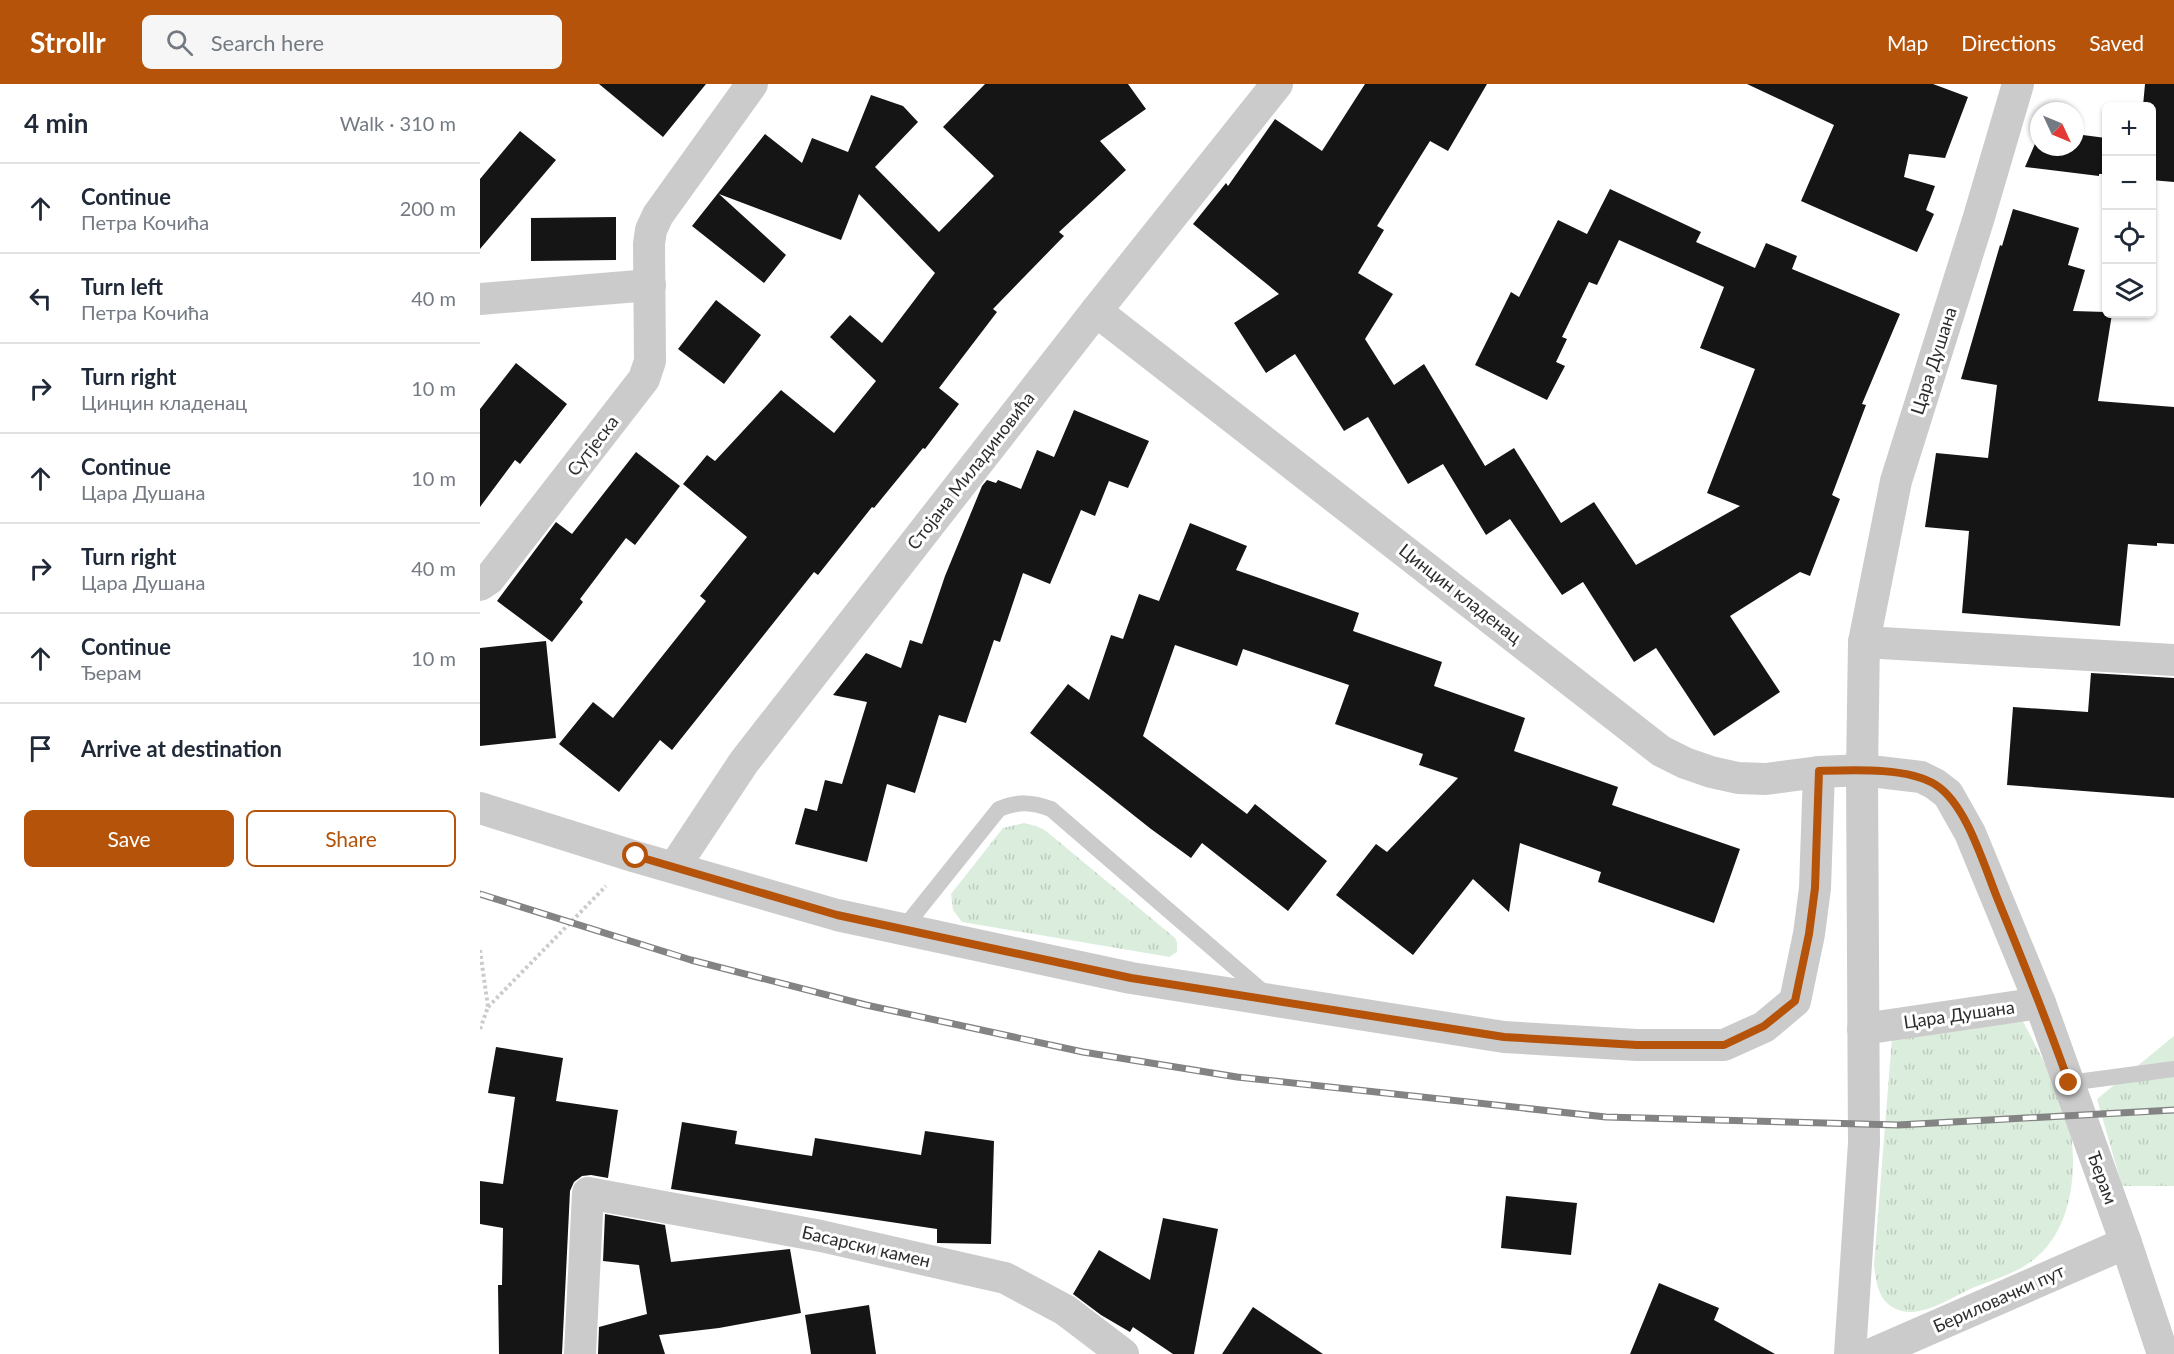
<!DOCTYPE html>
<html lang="en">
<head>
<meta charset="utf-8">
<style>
  body { margin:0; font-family:Lato,sans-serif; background:#f6f6f7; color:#1f2937 }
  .controls { position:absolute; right:18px; top:18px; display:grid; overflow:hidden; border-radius:9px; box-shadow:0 2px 4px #0004 }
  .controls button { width:54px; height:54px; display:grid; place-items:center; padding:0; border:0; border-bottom:2px solid #e0e1e3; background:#fff; color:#1f2937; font:30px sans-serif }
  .compass { position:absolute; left:1550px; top:18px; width:54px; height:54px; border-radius:50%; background:#fff; box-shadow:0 2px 4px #0004; rotate:134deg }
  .stop { position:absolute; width:18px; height:18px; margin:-14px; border:4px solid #b45309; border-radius:50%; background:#fff }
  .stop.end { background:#b45309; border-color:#fff; box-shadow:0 2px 6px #0008 }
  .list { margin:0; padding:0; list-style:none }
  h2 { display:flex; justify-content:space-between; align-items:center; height:78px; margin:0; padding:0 24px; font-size:26px }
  h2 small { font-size:20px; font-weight:400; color:#747a83 }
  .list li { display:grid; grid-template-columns:39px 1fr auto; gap:18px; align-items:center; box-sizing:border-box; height:90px; padding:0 24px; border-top:2px solid #e0e1e3 }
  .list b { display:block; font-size:22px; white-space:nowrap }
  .list p { margin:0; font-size:20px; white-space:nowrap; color:#747a83 }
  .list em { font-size:20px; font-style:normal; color:#747a83 }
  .actions { display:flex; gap:12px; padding:18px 24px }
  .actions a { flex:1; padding:14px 0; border:2px solid #b45309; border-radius:9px; text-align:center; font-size:21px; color:#b45309 }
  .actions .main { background:#b45309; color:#fff }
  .icon { flex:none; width:33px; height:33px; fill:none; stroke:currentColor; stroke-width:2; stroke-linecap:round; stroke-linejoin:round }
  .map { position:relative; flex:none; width:1694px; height:1270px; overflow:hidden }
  header { display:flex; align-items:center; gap:36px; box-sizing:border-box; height:84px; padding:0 30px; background:#b45309; color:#fff }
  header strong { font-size:28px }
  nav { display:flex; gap:33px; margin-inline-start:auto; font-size:21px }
  .search { width:420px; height:54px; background:#f6f6f7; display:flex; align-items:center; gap:15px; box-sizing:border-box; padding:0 21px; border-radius:9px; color:#747a83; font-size:22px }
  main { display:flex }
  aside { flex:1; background:#fff }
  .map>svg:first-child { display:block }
  .grass { fill:url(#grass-tufts) }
  .building { fill:#151515 }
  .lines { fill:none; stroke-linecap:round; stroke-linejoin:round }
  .path { stroke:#cbcbcb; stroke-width:4; stroke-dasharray:3 3; stroke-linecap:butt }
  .lane { stroke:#cbcbcb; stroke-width:16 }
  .street { stroke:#cbcbcb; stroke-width:32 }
  .rail-casing { stroke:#838383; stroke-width:7 }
  .rail { stroke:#fff; stroke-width:4.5; stroke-dasharray:14; stroke-linecap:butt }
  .route { stroke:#b45309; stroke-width:8 }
  .labels { text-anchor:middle; stroke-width:6; stroke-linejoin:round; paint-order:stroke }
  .street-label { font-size:18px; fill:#2e2e2e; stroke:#fff }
</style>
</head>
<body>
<header>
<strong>Strollr</strong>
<div class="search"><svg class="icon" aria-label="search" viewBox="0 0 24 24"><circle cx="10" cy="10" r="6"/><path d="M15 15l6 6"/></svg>Search here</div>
<nav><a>Map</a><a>Directions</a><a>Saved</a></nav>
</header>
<main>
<aside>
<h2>4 min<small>Walk · 310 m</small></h2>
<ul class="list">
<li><svg class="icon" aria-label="ahead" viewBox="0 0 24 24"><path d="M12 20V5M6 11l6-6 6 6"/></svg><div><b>Continue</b><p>Петра Кочића</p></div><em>200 m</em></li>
<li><svg class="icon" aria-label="left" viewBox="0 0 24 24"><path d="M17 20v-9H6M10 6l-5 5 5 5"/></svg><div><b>Turn left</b><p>Петра Кочића</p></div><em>40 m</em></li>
<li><svg class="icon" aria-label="right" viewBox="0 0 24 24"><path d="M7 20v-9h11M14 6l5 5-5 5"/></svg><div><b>Turn right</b><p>Цинцин кладенац</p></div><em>10 m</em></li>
<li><svg class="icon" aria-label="ahead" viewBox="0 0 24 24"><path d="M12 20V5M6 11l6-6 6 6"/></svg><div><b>Continue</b><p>Цара Душана</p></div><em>10 m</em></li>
<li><svg class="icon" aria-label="right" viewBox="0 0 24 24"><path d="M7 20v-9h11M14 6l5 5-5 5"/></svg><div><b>Turn right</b><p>Цара Душана</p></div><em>40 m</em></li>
<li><svg class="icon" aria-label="ahead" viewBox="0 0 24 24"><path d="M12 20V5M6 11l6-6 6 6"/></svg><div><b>Continue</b><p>Ђерам</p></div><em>10 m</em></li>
<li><svg class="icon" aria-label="arrive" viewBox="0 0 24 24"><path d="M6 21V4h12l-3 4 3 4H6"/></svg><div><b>Arrive at destination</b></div></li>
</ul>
<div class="actions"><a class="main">Save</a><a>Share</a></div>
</aside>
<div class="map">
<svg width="1694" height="1270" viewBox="0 0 1694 1270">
  <defs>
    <pattern id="grass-tufts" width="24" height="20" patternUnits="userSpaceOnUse" patternTransform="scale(1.5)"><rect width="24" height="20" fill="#dbeddd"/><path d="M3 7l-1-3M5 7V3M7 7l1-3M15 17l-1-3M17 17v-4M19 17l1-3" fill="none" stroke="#bcccbe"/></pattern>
  </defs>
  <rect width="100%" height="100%" fill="#fff"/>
  <!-- grass -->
  <g class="grass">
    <polygon points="544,739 556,742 566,747 695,854 697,858 697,868 689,873 684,872 482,838 473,826 471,810 523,744"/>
    <path d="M1540 932C1551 952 1561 972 1571 992 1576 1002 1582 1011 1585 1021 1600 1072 1597 1147 1549 1179 1532 1191 1509 1197 1490 1205 1469 1215 1437 1237 1414 1224 1398 1216 1396 1197 1394 1181L1412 954Z"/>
    <polygon points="1694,952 1694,1102 1642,1102 1617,1015"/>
  </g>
  <!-- building -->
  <g class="building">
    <polygon points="119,0 226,0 183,53"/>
    <polygon points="505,0 648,0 666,25 620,57 646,86 579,148 584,152 513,225 517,228 459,304 479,320 445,365 443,364 394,424 392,423 338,491 334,488 192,666 180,656 139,708 79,660 113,618 133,634 226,517 220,512 267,453 203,400 227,371 235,377 301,306 354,349 396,297 350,253 370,231 402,259 455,189 379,110 361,156 239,110 306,171 284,199 212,142 285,50 322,79 332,54 368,68 391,11 423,22 438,38 395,83 459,148 514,92 463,43"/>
    <polygon points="885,0 1007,0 968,67 950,57 897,142 904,146 878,189 913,210 885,255 914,301 944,280 1005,382 1034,364 1081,439 1114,418 1156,481 1260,422 1227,409 1275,285 1220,264 1244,203 1139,156 1117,201 1109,198 1082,253 1087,255 1076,278 1085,282 1067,316 995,281 1031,208 1039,213 1078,136 1107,150 1130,105 1221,148 1216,158 1275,184 1286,159 1317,172 1312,185 1420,230 1382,320 1386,321 1352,411 1360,415 1330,492 1320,488 1250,532 1300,608 1234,652 1176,564 1154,578 1103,498 1082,511 1030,435 1006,451 963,380 928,400 888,333 864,347 815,270 786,289 754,239 799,210 713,140 746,99 748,102 795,35 842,67"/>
    <polygon points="1267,0 1453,0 1488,13 1465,74 1429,70 1424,93 1455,102 1446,126 1454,130 1437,168 1321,117 1354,41"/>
    <polygon points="1665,0 1694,0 1694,98 1671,96 1671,22 1663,22"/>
    <polygon points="40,47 76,76 0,165 0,95"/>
    <polygon points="1595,50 1626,54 1626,90 1619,90 1619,92 1545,83 1558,53 1559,63 1595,63"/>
    <polygon points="1533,125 1599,144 1588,181 1605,186 1593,227 1626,228 1626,230 1632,230 1618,317 1694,323 1694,460 1677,459 1677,462 1648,460 1640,542 1482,529 1489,447 1445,443 1456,369 1508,374 1517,301 1481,295 1520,161 1522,162"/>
    <polygon points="136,133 136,176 51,177 51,134"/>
    <polygon points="236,216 281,251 244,300 198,265"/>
    <polygon points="36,279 87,320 40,380 35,376 0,423 0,325"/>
    <polygon points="594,326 669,357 648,404 629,397 615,432 601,426 570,500 543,489 520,558 514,556 486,639 459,631 435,709 407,700 387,778 315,760 325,724 337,727 345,696 362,700 387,618 353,611 386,569 421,584 430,556 442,560 465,492 502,402 507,396 516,399 518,396 541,405 557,366 574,373"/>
    <polygon points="156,368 200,402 155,461 146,454 100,515 103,518 72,558 17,517 76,438 92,450"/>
    <polygon points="710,439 767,462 756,486 879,529 873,547 962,578 954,602 1045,634 1034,667 1138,703 1132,721 1260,765 1234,839 1118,798 1121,788 1040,759 1029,828 993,795 933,871 856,811 896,760 907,768 978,694 939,681 943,670 855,640 869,601 763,565 757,582 695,561 663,652 767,730 775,720 847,777 808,827 722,759 711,774 671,745 550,649 588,600 609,616 631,551 643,555 659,510 679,517"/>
    <polygon points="66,557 76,654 0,662 0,564"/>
    <polygon points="1611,589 1694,594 1694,714 1527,701 1533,623 1608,628"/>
    <polygon points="16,963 83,974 76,1017 138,1026 128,1094 111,1091 102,1092 94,1098 90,1107 82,1270 19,1270 18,1201 22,1201 23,1144 0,1140 0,1097 23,1100 35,1013 8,1009"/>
    <polygon points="202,1038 257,1047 255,1060 332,1072 335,1054 441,1071 445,1047 514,1057 511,1160 457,1159 457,1145 191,1105"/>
    <polygon points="1026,1112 1097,1119 1091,1171 1021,1164"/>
    <polygon points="125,1130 185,1141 191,1178 310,1165 321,1229 239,1244 179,1251 185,1270 118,1270 119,1243 167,1230 159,1181 123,1177"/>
    <polygon points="683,1134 738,1145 714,1270 693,1270 653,1243 650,1248 621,1231 593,1210 619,1166 670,1196"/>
    <polygon points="1179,1199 1239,1224 1234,1236 1295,1270 1150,1270"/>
    <polygon points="389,1221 396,1270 331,1270 325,1231"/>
    <polygon points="773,1223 843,1270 742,1270"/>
  </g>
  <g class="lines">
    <!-- path -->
    <g class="path">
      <polyline points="0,866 8,923 0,945"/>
      <polyline points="8,923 126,802"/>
    </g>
    <!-- lane -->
    <g class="lane">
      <path d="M423 845 519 725C538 717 552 718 571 725L788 912"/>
      <polyline points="1589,999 1694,985"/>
    </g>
    <!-- street -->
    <g class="street">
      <polyline points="0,215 170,201"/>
      <polyline points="616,227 1181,667 1205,679 1231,688 1258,694 1286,695 1339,688 1382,686 1441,693 1455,700 1468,710 1490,749 1560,919 1383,945"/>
      <polyline points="0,501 9,495 164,295 170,277 169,160 171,146 178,131 272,0"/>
      <polyline points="1384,558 1694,576"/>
      <polyline points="0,724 156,773 357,831 651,894 1024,953 1157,961 1244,961 1284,943 1315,917 1329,850 1335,804 1339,688"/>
      <polyline points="195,782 264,678 616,227 797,0"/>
      <polyline points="1560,919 1646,1159 1683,1270"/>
      <polyline points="100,1270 108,1109 341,1152 525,1194 585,1226 643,1270"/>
      <polyline points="1370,1270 1384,1059 1382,686 1384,558 1416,397 1499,133 1538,0"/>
      <polyline points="1392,1270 1646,1159"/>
    </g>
    <defs>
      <polyline id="rail" points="0,810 211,876 386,921 603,968 757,993 1126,1033 1418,1041 1694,1026"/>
    </defs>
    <!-- rail casing -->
    <use href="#rail" class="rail-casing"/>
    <!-- rail -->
    <use href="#rail" class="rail"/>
  </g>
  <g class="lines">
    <!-- route -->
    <path class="route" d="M156 772 357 831 651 894 1024 953 1157 961H1244L1284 942 1315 917 1329 850 1335 804 1339 687C1371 686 1429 683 1456 701 1487 721 1504 782 1518 816 1543 877 1567 937 1589 999"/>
  </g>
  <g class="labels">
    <!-- street labels -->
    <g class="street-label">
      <text transform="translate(1454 277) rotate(-72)" y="6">Цара Душана</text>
      <text transform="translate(113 362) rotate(-52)" y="6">Сутјеска</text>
      <text transform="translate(491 387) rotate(-52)" y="6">Стојана Миладиновића</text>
      <text transform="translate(980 510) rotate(38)" y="6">Цинцин кладенац</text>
      <text transform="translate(1479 931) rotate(-8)" y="6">Цара Душана</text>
      <text transform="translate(1622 1094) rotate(70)" y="6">Ђерам</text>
      <text transform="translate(386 1163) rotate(13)" y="6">Басарски камен</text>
      <text transform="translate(1519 1215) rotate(-24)" y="6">Бериловачки пут</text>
    </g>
  </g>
</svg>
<div class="controls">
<button>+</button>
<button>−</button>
<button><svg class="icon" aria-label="locate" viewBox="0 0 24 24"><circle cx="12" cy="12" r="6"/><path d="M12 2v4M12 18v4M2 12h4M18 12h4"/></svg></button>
<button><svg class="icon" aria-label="layers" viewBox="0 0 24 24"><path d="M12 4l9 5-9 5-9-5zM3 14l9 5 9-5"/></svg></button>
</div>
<svg class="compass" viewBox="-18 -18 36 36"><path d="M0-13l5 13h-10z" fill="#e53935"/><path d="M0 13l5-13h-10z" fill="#747a83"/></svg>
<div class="stop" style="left:156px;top:772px"></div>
<div class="stop end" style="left:1589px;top:999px"></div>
</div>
</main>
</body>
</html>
